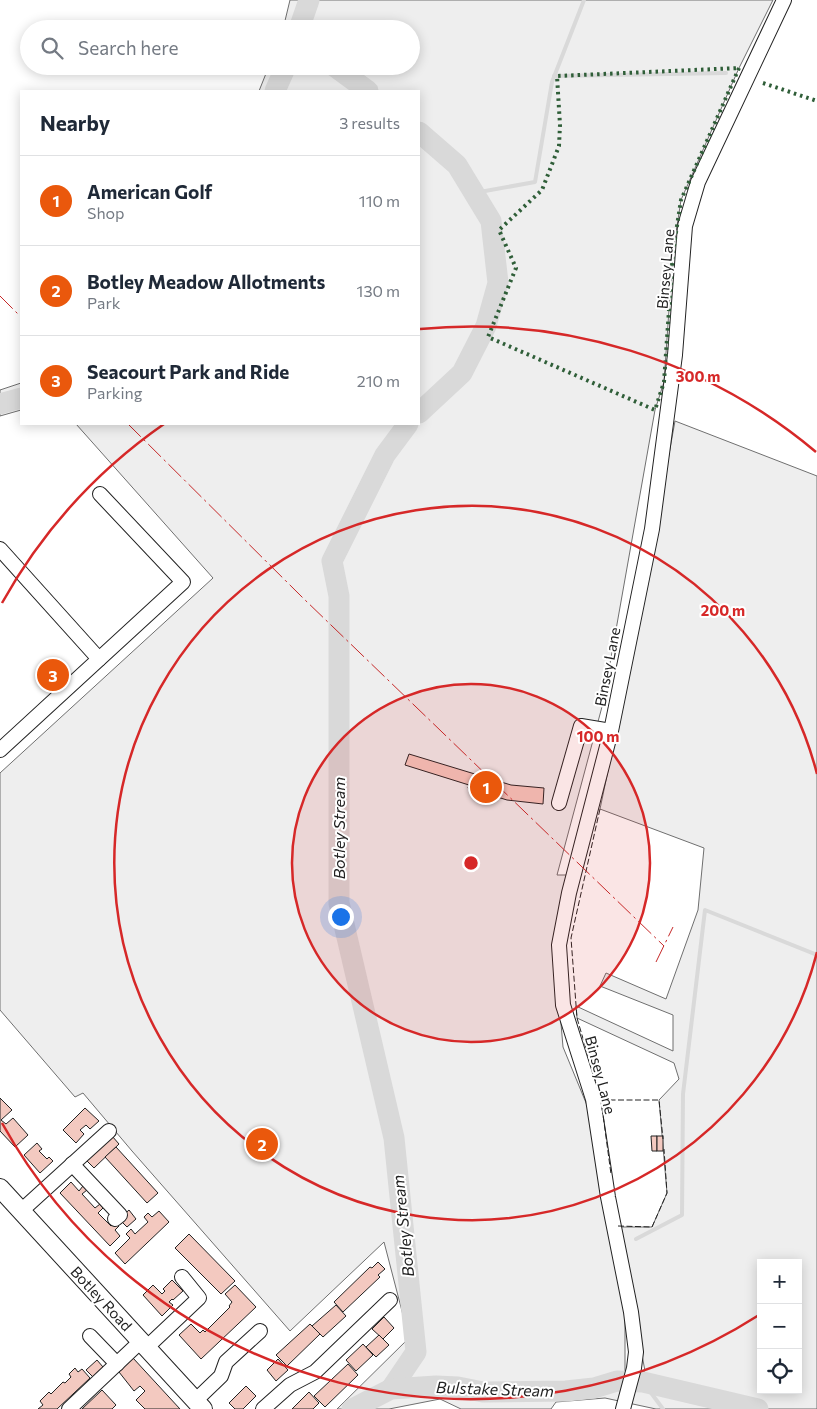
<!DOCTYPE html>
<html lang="en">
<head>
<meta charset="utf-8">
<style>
  body { margin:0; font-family:Commissioner,sans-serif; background:#f2f2f3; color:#1f2937 }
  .controls { position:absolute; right:15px; bottom:15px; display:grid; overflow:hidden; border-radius:0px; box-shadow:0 2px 12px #0003 }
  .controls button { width:45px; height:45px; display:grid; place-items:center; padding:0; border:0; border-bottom:1px solid #e0e1e3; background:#fff; color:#1f2937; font:25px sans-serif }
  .you { position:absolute; left:340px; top:916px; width:18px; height:18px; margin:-12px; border:4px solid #fff; border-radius:50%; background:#1a73e8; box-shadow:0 0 0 8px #1a73e833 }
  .badge { display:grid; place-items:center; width:32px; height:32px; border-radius:50%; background:#ea580c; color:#fff; font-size:16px; font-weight:700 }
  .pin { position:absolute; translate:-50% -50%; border:2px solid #fff; box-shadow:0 1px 5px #0006 }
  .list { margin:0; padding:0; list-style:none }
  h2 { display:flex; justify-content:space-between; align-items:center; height:65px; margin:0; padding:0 20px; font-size:21px }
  h2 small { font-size:16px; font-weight:400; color:#747a83 }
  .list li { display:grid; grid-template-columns:32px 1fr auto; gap:15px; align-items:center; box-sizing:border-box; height:90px; padding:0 20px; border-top:1px solid #e0e1e3 }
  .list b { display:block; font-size:19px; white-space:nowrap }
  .list p { margin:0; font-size:16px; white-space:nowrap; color:#747a83 }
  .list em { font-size:16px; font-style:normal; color:#747a83 }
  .icon { flex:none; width:28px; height:28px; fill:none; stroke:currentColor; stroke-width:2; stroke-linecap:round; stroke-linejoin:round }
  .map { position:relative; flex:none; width:817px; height:1409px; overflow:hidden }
  .search { position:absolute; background:#fff; box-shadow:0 2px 12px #0003; left:20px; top:20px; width:400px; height:55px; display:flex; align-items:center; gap:12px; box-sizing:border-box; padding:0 18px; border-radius:28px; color:#747a83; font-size:19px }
  .panel { position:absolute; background:#fff; box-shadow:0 2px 12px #0003; left:20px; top:90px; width:400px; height:335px; border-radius:0px }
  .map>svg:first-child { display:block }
  .green { fill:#eee; stroke:#6f6f6f; fill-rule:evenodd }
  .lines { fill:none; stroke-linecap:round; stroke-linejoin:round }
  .stream { stroke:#d9d9d9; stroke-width:4 }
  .river { stroke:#d9d9d9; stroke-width:21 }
  .building { fill:#f3c9c0; stroke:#222 }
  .minor-casing { stroke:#222; stroke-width:16 }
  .major-casing { stroke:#222; stroke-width:20 }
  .minor { stroke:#fff; stroke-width:14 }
  .major { stroke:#fff; stroke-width:18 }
  .hedge { stroke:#2f5e38; stroke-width:4; stroke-dasharray:2.5 4; stroke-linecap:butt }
  .fence { stroke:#222; stroke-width:1; stroke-dasharray:6 2.5; stroke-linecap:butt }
  .power { stroke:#c62828; stroke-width:1; stroke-dasharray:18 4 2.5 4; stroke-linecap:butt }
  .ring { fill:none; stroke:#d62828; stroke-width:2.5 }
  .labels { text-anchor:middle; stroke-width:4; stroke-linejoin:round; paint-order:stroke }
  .street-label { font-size:15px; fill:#222; stroke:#fff }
  .water-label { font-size:16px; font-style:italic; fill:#222; stroke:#fff }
  .centre { fill:#d62828; stroke:#fff; stroke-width:2.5 }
  .ring-label { font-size:15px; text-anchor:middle; font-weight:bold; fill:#d62828; stroke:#fff; stroke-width:4; stroke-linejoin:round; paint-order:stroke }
</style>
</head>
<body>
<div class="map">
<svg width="817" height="1409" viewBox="0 0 817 1409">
  <rect width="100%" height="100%" fill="#fff"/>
  <!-- green -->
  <g class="green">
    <path d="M290 0H773L739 68 681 200 673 252 664 382 655 410 603 703 557 875H567L555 953 563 1047 591 1115 625 1317V1373L645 1371 618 1227H652L667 1193 659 1100 679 1079 674 1063 577 1018 576 1006 673 1051V1015L600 986 606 973 666 999 698 910 704 848 600 809 637 632 675 421 817 476V1409H656L605 1398 556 1402 551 1409H461L440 1399 389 1409H337L409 1338 384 1242 290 1331 132 1151 83 1093 75 1097 0 1010V773L213 578 76 424H419V91H259L269 66H411V29H283ZM761 1263H798V1390H761Z"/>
    <polygon points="21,383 21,410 0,416 0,390"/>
  </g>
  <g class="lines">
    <!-- stream -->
    <g class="stream">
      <polyline points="554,76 726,73"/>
      <polyline points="474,193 535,182 552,82 584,0"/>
      <polyline points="636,1239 682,1215 683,1094 705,910 817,955"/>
      <polyline points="643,1382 663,1409"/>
    </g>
    <!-- river -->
    <g class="river">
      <polyline points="299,29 309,0"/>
      <polyline points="334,66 368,91"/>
      <polyline points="275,91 286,66"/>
      <polyline points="419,132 457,165 491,221 498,283 486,326 462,373 419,413"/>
      <polyline points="0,404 21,398"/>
      <polyline points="391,1389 416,1352 394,1138 339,903 339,596 332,561 385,455 408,424"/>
      <polyline points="352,1409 391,1389 436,1386 458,1387 483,1392 566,1391 594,1388 617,1381 643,1382 758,1409"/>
    </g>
  </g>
  <!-- building -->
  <g class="building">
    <polygon points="409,754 511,785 544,788 543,804 507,800 468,788 469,785 405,765"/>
    <polygon points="0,1098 12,1110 1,1120 6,1124 13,1118 28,1135 15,1147 0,1131"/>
    <polygon points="85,1108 99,1121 90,1129 86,1125 80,1130 84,1134 76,1143 63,1130"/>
    <polygon points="112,1136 119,1144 94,1168 86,1160"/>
    <polygon points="651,1136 657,1136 657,1151 652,1151"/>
    <rect x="657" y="1136" width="6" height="15"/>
    <polygon points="37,1143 42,1149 39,1151 47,1159 49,1157 53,1161 40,1173 24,1155"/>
    <polygon points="116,1147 158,1193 147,1203 105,1157"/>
    <polygon points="71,1182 79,1191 83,1186 87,1190 82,1194 95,1208 100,1204 103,1208 98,1213 111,1226 115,1222 119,1226 115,1230 120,1236 110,1246 60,1193"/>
    <polygon points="129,1210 136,1219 127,1227 119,1219"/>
    <polygon points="159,1211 169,1222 125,1264 115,1253 130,1238 126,1234 131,1229 135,1234 148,1222 144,1217 148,1213 152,1217"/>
    <polygon points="189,1234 235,1281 221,1294 175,1248"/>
    <polygon points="378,1262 385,1269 378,1275 380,1277 343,1312 334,1302 370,1267 372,1268"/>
    <polygon points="172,1280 183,1291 173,1300 172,1299 169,1302 173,1305 162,1316 143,1295 153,1285 162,1294 165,1291 163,1289"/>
    <polygon points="235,1285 256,1307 201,1359 179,1335 191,1324 200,1333 203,1330 205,1332 230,1307 229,1306 232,1302 225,1294"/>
    <polygon points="336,1305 346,1316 323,1337 312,1326"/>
    <polygon points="384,1317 394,1328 383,1339 372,1329"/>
    <polygon points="310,1324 320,1334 287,1366 276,1355"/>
    <polygon points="379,1335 389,1345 376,1357 366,1347"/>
    <polygon points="363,1344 373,1355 356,1371 346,1360"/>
    <polygon points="133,1358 180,1409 145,1409 136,1400 145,1391 140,1386 134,1391 119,1372"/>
    <polygon points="278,1359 288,1370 276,1381 267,1370"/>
    <polygon points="97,1360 103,1367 93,1377 86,1370"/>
    <polygon points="348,1364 358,1375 325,1407 314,1396"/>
    <polygon points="75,1368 78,1372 82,1369 90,1378 57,1409 38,1409 43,1405 40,1401 49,1392 51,1394 63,1382 65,1383 71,1377 69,1374"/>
    <polygon points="246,1386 256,1396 243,1409 235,1409 229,1403"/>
    <polygon points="102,1390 116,1405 112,1409 82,1409"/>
    <polygon points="309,1392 319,1403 313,1409 292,1409"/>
  </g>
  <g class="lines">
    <defs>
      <g id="minor">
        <polyline points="0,549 99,659"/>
        <polyline points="0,750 183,582 100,494"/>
        <polyline points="559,803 581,726 611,731"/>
        <polyline points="72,1164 120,1215 115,1219"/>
        <polyline points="21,1211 109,1131"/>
        <polyline points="90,1336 117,1364"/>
        <polyline points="146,1348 199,1298 182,1277"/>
        <polyline points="195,1401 221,1376 226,1362 260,1331"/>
        <polyline points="69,1409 140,1342"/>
        <polyline points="263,1409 290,1385 315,1372 390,1300"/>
        <polyline points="623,1409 634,1368 636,1352 631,1312 608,1197 593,1099 563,1005 559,945 569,893 611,731 652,529 675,355 685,226 698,182 784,0"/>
      </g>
      <polyline id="major" points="0,1188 203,1409"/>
    </defs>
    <!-- minor casing -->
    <use href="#minor" class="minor-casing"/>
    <!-- major casing -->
    <use href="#major" class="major-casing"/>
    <!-- minor -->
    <use href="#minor" class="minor"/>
    <!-- major -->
    <use href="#major" class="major"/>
    <!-- hedge -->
    <g class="hedge">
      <polygon points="739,68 681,200 673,252 664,382 655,410 488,337 516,268 499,230 542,190 559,146 560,125 557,76"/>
      <polyline points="763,83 817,101"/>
    </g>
    <!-- fence -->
    <g class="fence">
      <polyline points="600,809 571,938 577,1018 601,1100 611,1174"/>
      <polyline points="601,1100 659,1100 663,1139"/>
      <polyline points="618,1226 652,1227 667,1193 664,1149"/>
    </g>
    <!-- power -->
    <g class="power">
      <polyline points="0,296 21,317"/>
      <polyline points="128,424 304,599 664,946"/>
      <polyline points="656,962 673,927"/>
    </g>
  </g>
  <!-- distance rings -->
  <circle cx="471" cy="863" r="179" fill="#d62828" fill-opacity=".12"/>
  <g class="ring">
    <circle cx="471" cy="863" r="179"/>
    <path d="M817 952A357 357 0 1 1 817 774"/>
    <path d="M759 1315A536 536 0 0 1 2 1123M2 603A536 536 0 0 1 164 424M420 329A536 536 0 0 1 816 452"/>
  </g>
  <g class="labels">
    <!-- street labels -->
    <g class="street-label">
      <text transform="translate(666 269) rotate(-85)" y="5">Binsey Lane</text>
      <text transform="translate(608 667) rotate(-79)" y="5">Binsey Lane</text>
      <text transform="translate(600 1075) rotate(75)" y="5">Binsey Lane</text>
      <text transform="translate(101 1299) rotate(47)" y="5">Botley Road</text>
    </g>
    <!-- water labels -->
    <g class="water-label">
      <text transform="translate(339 828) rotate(-90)" y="6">Botley Stream</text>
      <text transform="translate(403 1226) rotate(-96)" y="6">Botley Stream</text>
      <text transform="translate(495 1389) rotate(2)" y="6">Bulstake Stream</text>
    </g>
  </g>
  <circle cx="471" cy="863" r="8" class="centre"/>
  <g class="ring-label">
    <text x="698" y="382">300 m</text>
    <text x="723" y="616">200 m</text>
    <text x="598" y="742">100 m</text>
  </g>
</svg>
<div class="controls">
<button>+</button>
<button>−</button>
<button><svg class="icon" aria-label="locate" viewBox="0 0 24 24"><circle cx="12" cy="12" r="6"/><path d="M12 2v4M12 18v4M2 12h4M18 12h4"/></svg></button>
</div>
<div class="you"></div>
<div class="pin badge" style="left:486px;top:787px">1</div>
<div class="pin badge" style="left:262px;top:1144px">2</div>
<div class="pin badge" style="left:53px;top:675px">3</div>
<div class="search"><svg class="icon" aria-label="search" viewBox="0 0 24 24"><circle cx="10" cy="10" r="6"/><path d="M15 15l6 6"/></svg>Search here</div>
<section class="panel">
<h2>Nearby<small>3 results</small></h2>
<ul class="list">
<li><span class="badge">1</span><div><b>American Golf</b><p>Shop</p></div><em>110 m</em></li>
<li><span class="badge">2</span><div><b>Botley Meadow Allotments</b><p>Park</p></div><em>130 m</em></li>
<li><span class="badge">3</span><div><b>Seacourt Park and Ride</b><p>Parking</p></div><em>210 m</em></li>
</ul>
</section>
</div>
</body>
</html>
